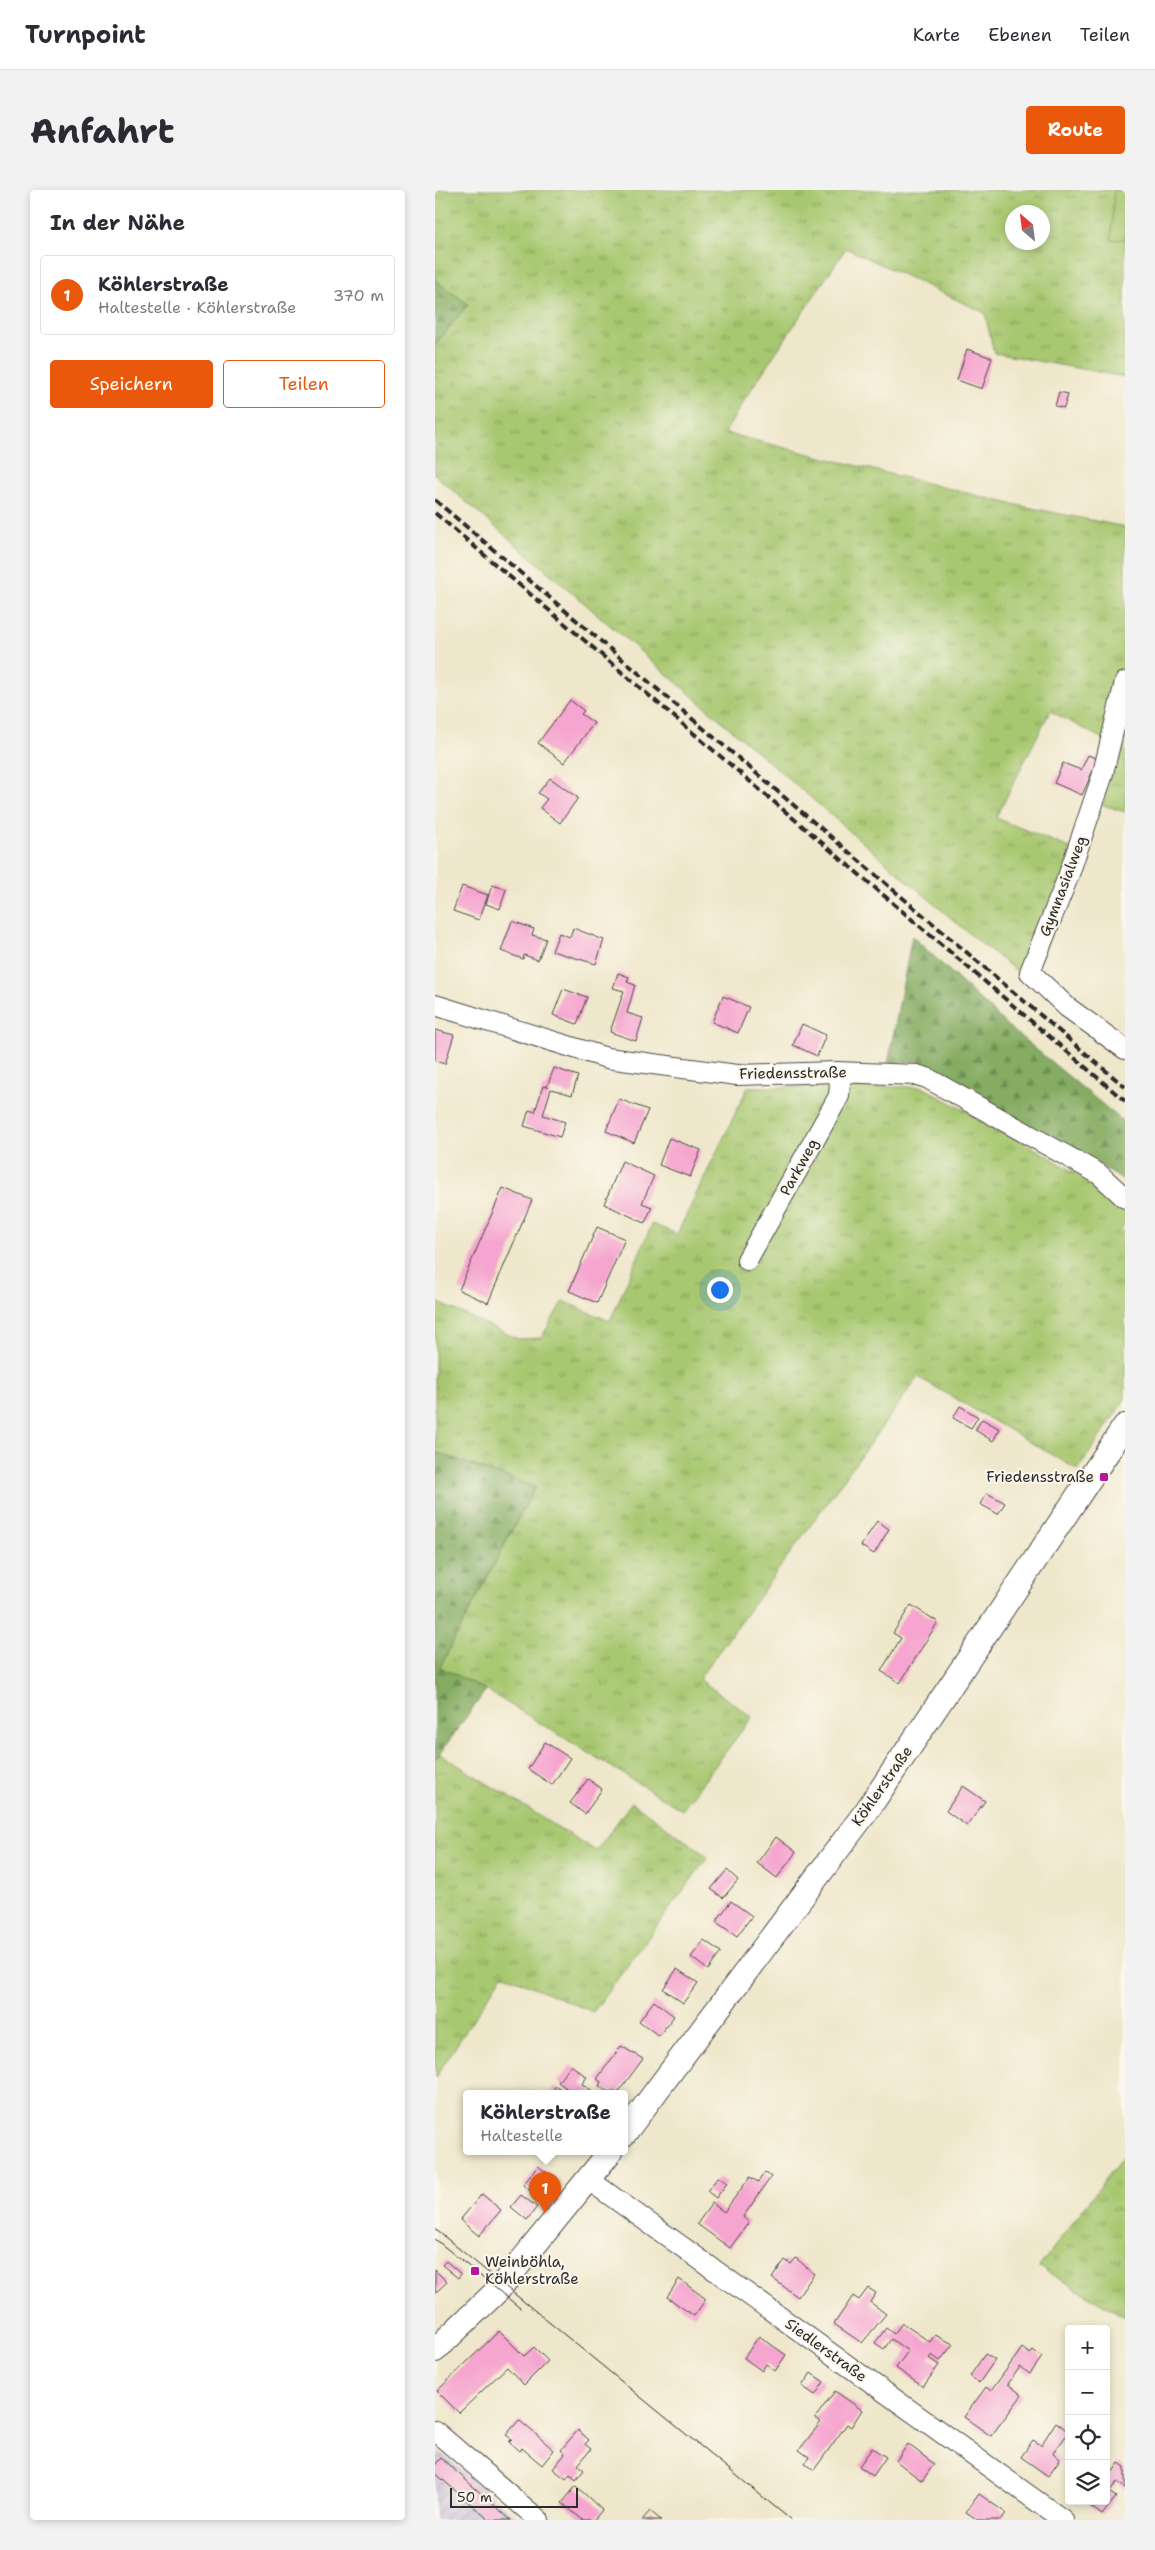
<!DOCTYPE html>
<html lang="de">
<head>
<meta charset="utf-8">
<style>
  body { margin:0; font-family:"Shantell Sans",sans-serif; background:#f2f2f3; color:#2b2b33 }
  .controls { position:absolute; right:15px; bottom:15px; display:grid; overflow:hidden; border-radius:5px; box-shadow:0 2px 8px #0003 }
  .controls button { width:45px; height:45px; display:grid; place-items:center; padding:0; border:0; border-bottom:1px solid #e1e1e2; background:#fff; color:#2b2b33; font:25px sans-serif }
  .compass { position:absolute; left:570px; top:15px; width:45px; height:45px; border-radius:50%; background:#fff; box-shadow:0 2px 8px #0003; rotate:332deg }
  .scale { position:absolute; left:15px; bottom:12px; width:128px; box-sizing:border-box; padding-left:5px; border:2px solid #2b2b2b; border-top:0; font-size:14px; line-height:18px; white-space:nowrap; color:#2b2b2b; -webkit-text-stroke:4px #fbf7ec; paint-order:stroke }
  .you { position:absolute; left:284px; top:1099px; width:18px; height:18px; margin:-12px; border:4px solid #fff; border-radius:50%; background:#1a73e8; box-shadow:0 0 0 8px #1a73e833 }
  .badge { display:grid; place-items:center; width:32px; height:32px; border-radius:50%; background:#ea580c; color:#fff; font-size:16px; font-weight:700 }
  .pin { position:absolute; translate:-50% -41px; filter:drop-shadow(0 1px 2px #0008) }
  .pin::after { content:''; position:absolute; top:26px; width:18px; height:15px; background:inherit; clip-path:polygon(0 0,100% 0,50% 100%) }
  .popup { position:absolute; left:28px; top:1900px; width:165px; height:65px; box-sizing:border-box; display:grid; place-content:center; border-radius:5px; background:#fff; filter:drop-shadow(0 1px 4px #0005); font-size:16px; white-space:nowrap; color:#7c7c81 }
  .popup b { font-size:19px; color:#2b2b33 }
  .popup::after { content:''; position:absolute; left:50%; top:100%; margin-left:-10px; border:10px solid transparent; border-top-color:#fff }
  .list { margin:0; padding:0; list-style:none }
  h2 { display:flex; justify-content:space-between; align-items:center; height:65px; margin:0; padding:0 20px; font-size:21px }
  h2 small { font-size:16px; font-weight:400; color:#7c7c81 }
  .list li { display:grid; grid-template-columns:32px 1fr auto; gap:15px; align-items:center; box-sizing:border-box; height:80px; margin:0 10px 10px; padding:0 10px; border:1px solid #e1e1e2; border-radius:5px }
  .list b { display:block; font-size:19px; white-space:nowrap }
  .list p { margin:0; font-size:16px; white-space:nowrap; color:#7c7c81 }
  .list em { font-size:16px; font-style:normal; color:#7c7c81 }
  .actions { display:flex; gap:10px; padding:15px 20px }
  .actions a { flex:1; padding:11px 0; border:1px solid #ea580c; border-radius:5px; text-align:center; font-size:18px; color:#ea580c }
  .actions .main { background:#ea580c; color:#fff }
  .icon { flex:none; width:28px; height:28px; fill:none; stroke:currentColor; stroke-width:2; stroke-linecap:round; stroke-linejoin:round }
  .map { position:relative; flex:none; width:690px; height:2330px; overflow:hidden; border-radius:5px }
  header { display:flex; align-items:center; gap:30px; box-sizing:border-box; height:70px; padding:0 25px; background:#fff; border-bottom:1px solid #e1e1e2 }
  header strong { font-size:24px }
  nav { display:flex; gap:28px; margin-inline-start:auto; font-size:18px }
  .intro { display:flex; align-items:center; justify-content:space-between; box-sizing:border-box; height:120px; padding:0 30px }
  h1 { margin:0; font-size:35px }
  .button { padding:12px 22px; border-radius:5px; background:#ea580c; color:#fff; font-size:18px; font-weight:700 }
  main { display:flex; gap:30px; padding:0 30px }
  aside { flex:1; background:#fff; border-radius:5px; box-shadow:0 2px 8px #0003 }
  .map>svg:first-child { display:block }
  .industrial { fill:url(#industrial-furrows) }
  .grass { fill:url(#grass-tufts); stroke:#69794d; fill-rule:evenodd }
  .forest { fill:url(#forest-firs); stroke:#586c46 }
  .park { fill:#a7c76f; stroke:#69794d }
  .building { fill:#f5a5cf }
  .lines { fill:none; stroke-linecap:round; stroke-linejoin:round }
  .minor-casing { stroke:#484743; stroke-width:22 }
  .tertiary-casing { stroke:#484743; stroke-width:26 }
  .minor { stroke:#fff; stroke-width:20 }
  .tertiary { stroke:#fff; stroke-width:24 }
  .tram { stroke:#2b2b2b; stroke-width:1 }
  .rail { stroke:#2b2b2b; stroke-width:4; stroke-dasharray:8 4; stroke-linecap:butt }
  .poi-dot { fill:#b5179e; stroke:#fbf7ec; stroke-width:2 }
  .labels { text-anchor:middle; stroke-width:4; stroke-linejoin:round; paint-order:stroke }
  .street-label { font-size:15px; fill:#2b2b2b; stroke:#fbf7ec }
  .poi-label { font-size:15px; fill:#2b2b2b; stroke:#fbf7ec; text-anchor:end }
</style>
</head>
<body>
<header>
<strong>Turnpoint</strong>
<nav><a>Karte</a><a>Ebenen</a><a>Teilen</a></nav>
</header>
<div class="intro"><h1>Anfahrt</h1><a class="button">Route</a></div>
<main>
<aside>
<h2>In der Nähe<small></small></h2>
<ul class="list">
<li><span class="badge">1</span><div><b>Köhlerstraße</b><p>Haltestelle · Köhlerstraße</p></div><em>370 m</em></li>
</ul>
<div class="actions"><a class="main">Speichern</a><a>Teilen</a></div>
</aside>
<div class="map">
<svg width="690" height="2330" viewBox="0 0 690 2330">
  <defs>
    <pattern id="industrial-furrows" width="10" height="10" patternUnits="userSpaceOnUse" patternTransform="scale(1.25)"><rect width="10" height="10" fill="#cabfd6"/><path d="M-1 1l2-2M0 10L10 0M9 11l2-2" fill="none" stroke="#aea4b8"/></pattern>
    <pattern id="grass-tufts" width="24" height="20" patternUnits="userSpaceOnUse" patternTransform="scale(1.25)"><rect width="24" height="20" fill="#a7c76f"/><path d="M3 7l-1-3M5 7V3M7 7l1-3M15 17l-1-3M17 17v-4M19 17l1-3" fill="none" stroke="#88a25b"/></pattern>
    <pattern id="forest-firs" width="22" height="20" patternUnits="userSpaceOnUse" patternTransform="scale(1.25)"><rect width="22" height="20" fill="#85ac62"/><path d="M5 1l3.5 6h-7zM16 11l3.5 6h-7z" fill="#6d8c51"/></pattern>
  </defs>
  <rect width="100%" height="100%" fill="#fbf7ec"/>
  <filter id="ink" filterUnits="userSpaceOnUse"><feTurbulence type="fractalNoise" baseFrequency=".02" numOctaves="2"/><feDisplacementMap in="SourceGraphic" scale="10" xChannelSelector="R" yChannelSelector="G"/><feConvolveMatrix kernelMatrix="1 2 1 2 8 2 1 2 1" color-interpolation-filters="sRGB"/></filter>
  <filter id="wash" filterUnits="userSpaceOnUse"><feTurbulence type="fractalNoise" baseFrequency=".0096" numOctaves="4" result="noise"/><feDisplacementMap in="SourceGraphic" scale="20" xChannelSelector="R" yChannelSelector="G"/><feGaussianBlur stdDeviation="1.12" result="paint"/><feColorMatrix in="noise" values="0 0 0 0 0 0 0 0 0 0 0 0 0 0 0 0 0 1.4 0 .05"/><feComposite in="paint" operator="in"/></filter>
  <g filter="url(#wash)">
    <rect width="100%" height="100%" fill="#efe7cb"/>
    <!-- industrial -->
    <polygon class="industrial" points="6,2263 86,2330 0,2330 0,2270"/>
    <!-- grass -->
    <g class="grass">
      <path d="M0 0H690V187L559 163 550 123 411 58 307 213 290 243 572 313 690 337V622L668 615 683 557 615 521 561 628 647 663 597 793 538 747 0 285V155L33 114 0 90ZM578 22H608V52H578Z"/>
      <polygon points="313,897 487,897 613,966 667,1000 690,1023 690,1033 686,1039 690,1043 690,1209 643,1280 483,1187 264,1489 317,1527 247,1620 51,1500 5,1477 100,1297 0,1262 0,1111 83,1149 106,1148 128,1111 175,1131 217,1034 242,1044"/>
      <polygon points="5,1564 161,1661 197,1612 273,1667 158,1822 68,1784 0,1888 0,1570"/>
      <polygon points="690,1964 690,2127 604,2077"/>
    </g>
    <!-- forest -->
    <g class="forest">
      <polygon points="0,90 33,114 0,155"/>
      <polygon points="477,746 574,837 690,933 690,989 688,991 655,968 617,950 482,871 453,873"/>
      <polygon points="0,1262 100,1297 5,1477 51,1500 0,1570"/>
    </g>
    <!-- park -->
    <polygon class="park" points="679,0 690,0 690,49 676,50"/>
    <g id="blocks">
      <!-- building -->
      <g class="building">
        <polygon points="532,159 557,168 547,199 522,190"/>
        <polygon points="624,202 633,204 629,218 620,216"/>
        <polygon points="135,510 149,521 146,524 159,533 129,573 103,553"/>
        <polygon points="653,565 663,569 647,605 619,593 628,573 646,580"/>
        <polygon points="115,588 143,608 125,633 105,618 112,609 103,603"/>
        <polygon points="57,695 71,699 65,719 51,714"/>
        <polygon points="27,696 53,705 44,730 18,721"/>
        <polygon points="77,731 99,739 97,745 111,749 103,770 89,765 88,769 66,761"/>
        <polygon points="138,738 169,750 161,774 117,761 124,743 135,747"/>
        <polygon points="183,783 194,787 192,792 200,795 192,823 208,828 201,851 175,842 189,801 178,798"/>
        <polygon points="128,799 152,807 142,834 118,825"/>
        <polygon points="288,806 314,817 303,843 277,832"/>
        <polygon points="367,834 391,845 382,866 358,855"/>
        <polygon points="0,840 19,845 10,874 0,871"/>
        <polygon points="119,878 143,886 137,905 116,899 108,925 130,932 125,947 89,936 94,920 100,922 108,896 112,897"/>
        <polygon points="184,909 213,920 199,953 171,941"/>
        <polygon points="234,948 266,960 255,987 224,975"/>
        <polygon points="187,971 219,986 207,1013 217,1017 210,1033 169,1014"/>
        <polygon points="68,998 97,1010 53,1113 24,1100"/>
        <polygon points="162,1037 190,1049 162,1113 134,1101"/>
        <polygon points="525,1216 543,1227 536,1238 518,1228"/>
        <polygon points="547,1229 565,1239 558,1251 540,1240"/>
        <polygon points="552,1303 570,1313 563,1324 545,1314"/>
        <polygon points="442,1331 454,1339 439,1364 426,1356"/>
        <polygon points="476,1415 503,1432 465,1493 446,1481 466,1448 458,1443"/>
        <polygon points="110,1552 135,1568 117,1595 93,1579"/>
        <polygon points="153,1589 167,1599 150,1624 135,1613"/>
        <polygon points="528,1596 550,1611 532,1636 511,1621"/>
        <polygon points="341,1647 361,1662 342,1688 322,1673"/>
        <polygon points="292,1680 303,1690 288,1708 276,1699"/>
        <polygon points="296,1711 317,1726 302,1746 281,1732"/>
        <polygon points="269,1750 286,1762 273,1780 256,1767"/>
        <polygon points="242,1779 263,1793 248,1813 228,1799"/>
        <polygon points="219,1811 239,1826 224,1846 204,1831"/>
        <polygon points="186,1856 208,1869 182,1904 177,1900 175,1902 172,1901 164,1896 166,1892 162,1889"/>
        <polygon points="136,1875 152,1887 147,1894 156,1900 153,1904 139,1904 123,1892"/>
        <polygon points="121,1896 132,1904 115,1904"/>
        <polygon points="103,1976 120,1989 105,2008 88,1995"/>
        <polygon points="330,1982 336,1987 308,2027 314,2032 295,2058 262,2034 277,2013 289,2022 315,1987 323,1992"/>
        <polygon points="283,1987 292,1993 281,2008 272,2001"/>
        <polygon points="47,2004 66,2020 44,2046 25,2030"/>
        <polygon points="86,2005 102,2017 92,2030 76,2017"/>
        <polygon points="361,2068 379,2084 363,2107 337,2088 350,2070 356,2074"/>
        <polygon points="11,2071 26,2084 23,2088 7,2075"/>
        <polygon points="0,2080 12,2092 0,2103"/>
        <polygon points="244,2089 271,2109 259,2126 232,2107"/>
        <polygon points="433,2098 441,2103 435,2112 451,2124 427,2153 399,2134 418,2106 424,2110"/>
        <polygon points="467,2133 495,2152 500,2145 518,2154 505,2171 497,2165 494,2168 504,2175 488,2197 461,2178 473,2161 456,2149 449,2159 440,2153 451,2138 459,2144"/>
        <polygon points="64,2141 89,2166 99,2157 113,2171 89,2195 72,2177 24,2223 2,2201"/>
        <polygon points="324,2146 351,2165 340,2181 331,2174 327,2181 309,2168"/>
        <polygon points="587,2158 595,2164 598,2160 607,2167 595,2184 585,2177 573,2194 587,2205 556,2246 529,2227 551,2197 556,2201"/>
        <polygon points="550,2164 560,2170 544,2193 535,2186"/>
        <polygon points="376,2183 389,2192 380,2205 367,2196"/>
        <polygon points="400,2201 427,2220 416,2237 412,2234 379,2280 370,2273 374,2267 364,2260 386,2232 380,2228"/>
        <polygon points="84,2230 119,2260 107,2275 87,2258 84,2261 74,2252 77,2249 71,2245"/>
        <polygon points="621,2232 634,2242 618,2263 625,2269 613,2286 586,2267 598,2250 606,2255"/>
        <polygon points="143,2240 154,2250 150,2254 156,2259 143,2275 149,2280 141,2290 135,2284 131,2289 118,2279 130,2264 126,2260"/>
        <polygon points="473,2254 499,2274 487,2291 461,2271"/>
        <polygon points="437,2258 451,2267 438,2286 424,2276"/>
        <polygon points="6,2268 76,2330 54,2330 0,2283 0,2275"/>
        <polygon points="684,2273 690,2277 690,2298 682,2292 674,2302 681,2307 667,2325 648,2311 671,2311 671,2285 674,2287"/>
        <polygon points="141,2296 167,2320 159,2330 148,2330 127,2313"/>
        <polygon points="544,2304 571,2323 566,2330 543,2330 531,2322"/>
        <polygon points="215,2321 226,2330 207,2330"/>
      </g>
    </g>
  </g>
  <g filter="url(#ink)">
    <use href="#blocks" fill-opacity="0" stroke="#484743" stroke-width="1"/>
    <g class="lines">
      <defs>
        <g id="minor">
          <polyline points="690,492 667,587 633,687 595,782 632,817 690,859"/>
          <polyline points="0,815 172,868 302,885 401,882 482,885 492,888 664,984 690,1008"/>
          <polyline points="312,1070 404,906 405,893 401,882"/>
          <polyline points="154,1990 628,2330"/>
          <polyline points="0,2241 104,2330"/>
        </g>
        <g id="tertiary">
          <polyline points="189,1944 433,1619 690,1236"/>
          <polyline points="0,2160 63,2100 175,1962"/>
        </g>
      </defs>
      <!-- minor casing -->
      <use href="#minor" class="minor-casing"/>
      <!-- tertiary casing -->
      <use href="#tertiary" class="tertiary-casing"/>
      <!-- minor -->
      <use href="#minor" class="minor"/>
      <!-- tertiary -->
      <use href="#tertiary" class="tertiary"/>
      <!-- tram -->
      <g class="tram">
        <polyline points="0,2039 356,2330"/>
        <polyline points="0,2049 85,2118"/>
      </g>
      <!-- rail -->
      <g class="rail">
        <polyline points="0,310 690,897"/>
        <polyline points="0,323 690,911"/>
      </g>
    </g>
  </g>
  <!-- markers -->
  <g class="poi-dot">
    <rect x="664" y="1282" width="10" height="10" rx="2.5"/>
    <rect x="35" y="2076" width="10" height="10" rx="2.5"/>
  </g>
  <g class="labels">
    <!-- street labels -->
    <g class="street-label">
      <text transform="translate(628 696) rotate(-69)" y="5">Gymnasialweg</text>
      <text transform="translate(358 883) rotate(-1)" y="5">Friedensstraße</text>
      <text transform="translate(364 977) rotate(-61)" y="5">Parkweg</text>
      <text transform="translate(447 1596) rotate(-55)" y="5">Köhlerstraße</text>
      <text transform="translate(391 2160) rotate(36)" y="5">Siedlerstraße</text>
    </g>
    <!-- poi labels -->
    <g class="poi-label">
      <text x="659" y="1292">Friedensstraße</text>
      <text x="50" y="2077" text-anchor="start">Weinböhla,<tspan x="50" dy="17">Köhlerstraße</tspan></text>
    </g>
  </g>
</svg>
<div class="controls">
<button>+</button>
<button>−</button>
<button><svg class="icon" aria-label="locate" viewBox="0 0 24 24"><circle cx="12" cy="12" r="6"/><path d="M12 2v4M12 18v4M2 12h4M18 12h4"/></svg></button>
<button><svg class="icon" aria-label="layers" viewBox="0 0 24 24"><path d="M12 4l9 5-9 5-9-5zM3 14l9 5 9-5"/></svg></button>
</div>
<svg class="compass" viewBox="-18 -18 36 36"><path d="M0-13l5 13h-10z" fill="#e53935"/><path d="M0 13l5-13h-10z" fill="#7c7c81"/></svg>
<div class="scale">50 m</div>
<div class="you"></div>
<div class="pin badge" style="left:110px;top:2023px">1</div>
<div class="popup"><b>Köhlerstraße</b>Haltestelle</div>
</div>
</main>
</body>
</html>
